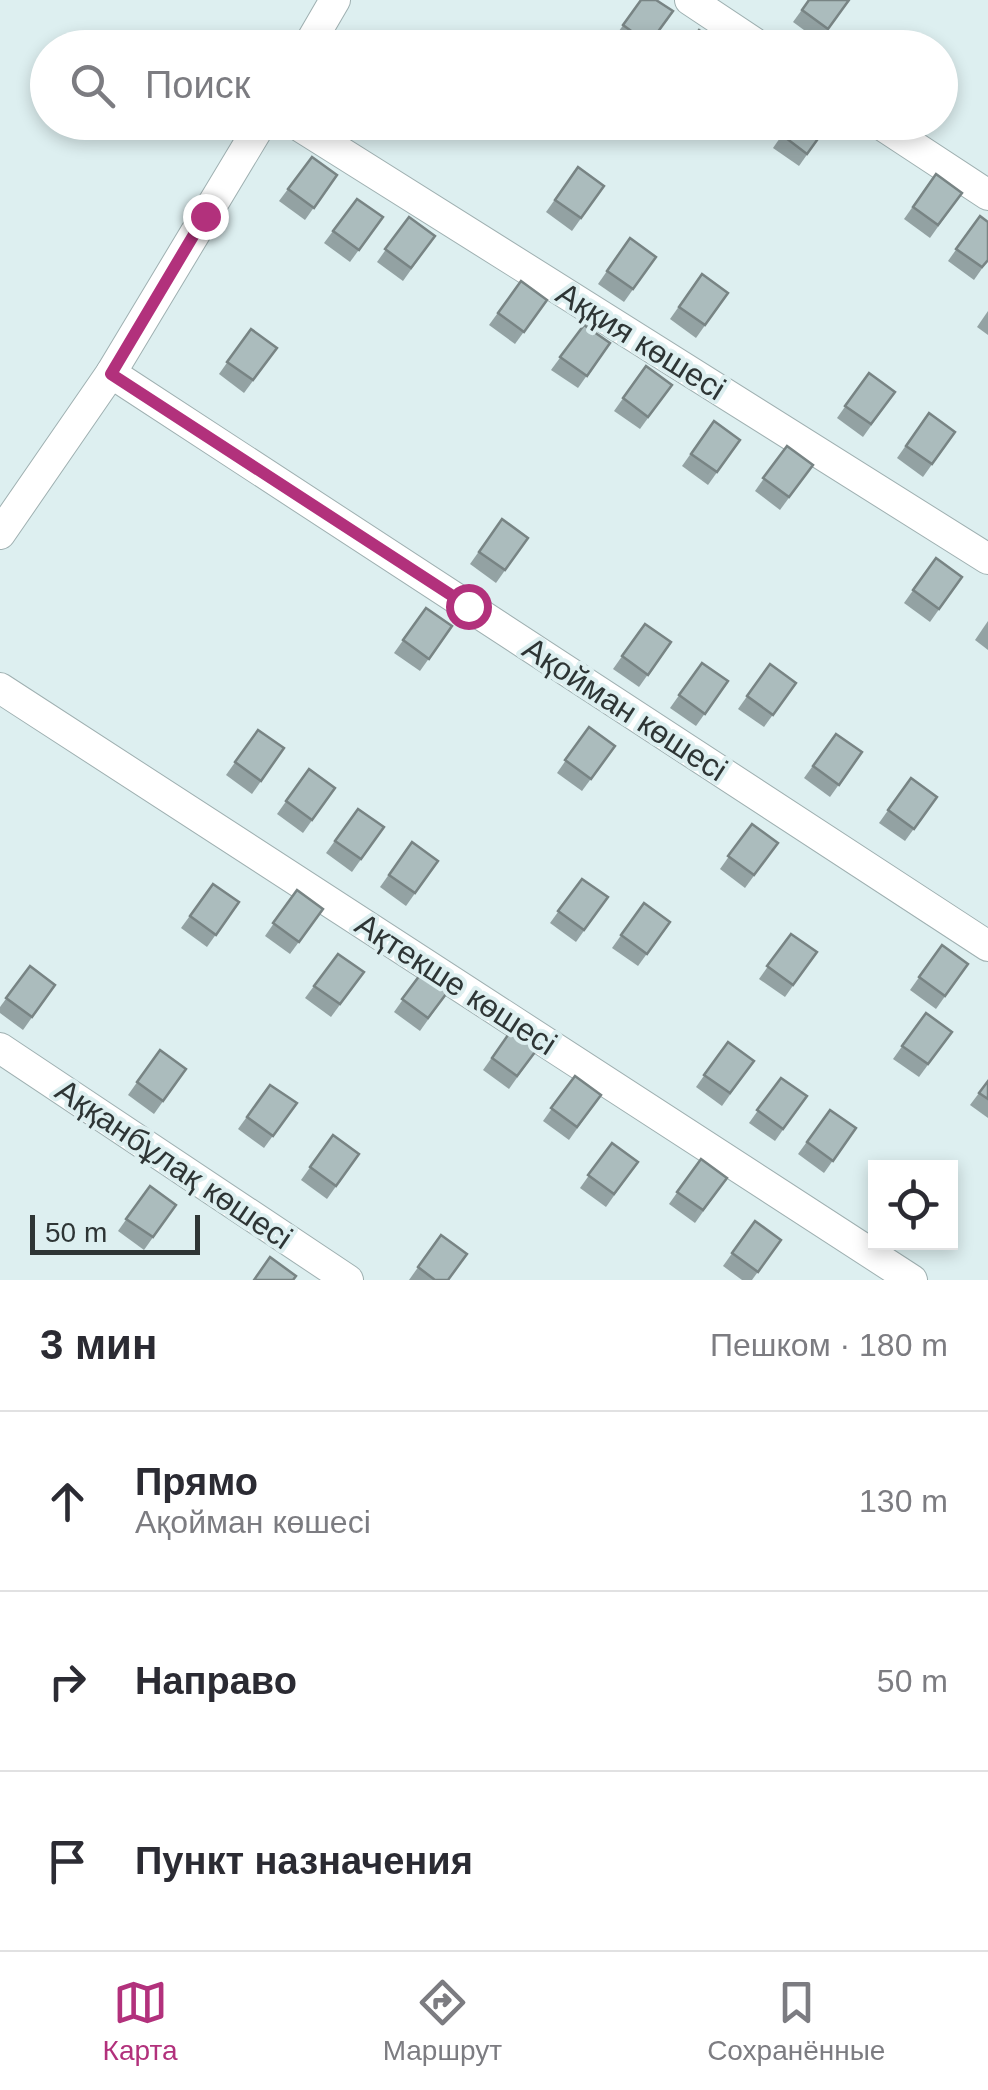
<!DOCTYPE html>
<html lang="ru">
<head>
<meta charset="utf-8">
<style>
  body { margin:0; font-family:Helvetica,sans-serif; background:#f2f2f3; color:#2b2b33 }
  .controls { position:absolute; right:30px; bottom:30px; display:grid; overflow:hidden; border-radius:0px; box-shadow:0 5px 15px #0003 }
  .controls button { width:90px; height:90px; display:grid; place-items:center; padding:0; border:0; border-bottom:2px solid #e1e1e2; background:#fff; color:#2b2b33; font:50px sans-serif }
  .scale { position:absolute; left:30px; bottom:25px; width:170px; box-sizing:border-box; padding-left:10px; border:5px solid #2e3535; border-top:0; font-size:28px; line-height:35px; white-space:nowrap; color:#2e3535; -webkit-text-stroke:8px #ddeff0; paint-order:stroke }
  .stop { position:absolute; width:30px; height:30px; margin:-22px; border:8px solid #b2317c; border-radius:50%; background:#fff }
  .stop.end { background:#b2317c; border-color:#fff; box-shadow:0 2px 10px #0008 }
  .list { margin:0; padding:0; list-style:none }
  h2 { display:flex; justify-content:space-between; align-items:center; height:130px; margin:0; padding:0 40px; font-size:42px }
  h2 small { font-size:32px; font-weight:400; color:#7c7c81 }
  .list li { display:grid; grid-template-columns:65px 1fr auto; gap:30px; align-items:center; box-sizing:border-box; height:180px; padding:0 40px; border-top:2px solid #e1e1e2 }
  .list b { display:block; font-size:38px; white-space:nowrap }
  .list p { margin:0; font-size:32px; white-space:nowrap; color:#7c7c81 }
  .list em { font-size:32px; font-style:normal; color:#7c7c81 }
  .icon { flex:none; width:55px; height:55px; fill:none; stroke:currentColor; stroke-width:2; stroke-linecap:round; stroke-linejoin:round }
  .map { position:relative; flex:none; width:988px; height:1280px; overflow:hidden }
  .search { position:absolute; background:#fff; box-shadow:0 5px 15px #0003; left:30px; right:30px; top:30px; height:110px; display:flex; align-items:center; gap:25px; box-sizing:border-box; padding:0 35px; border-radius:55px; color:#7c7c81; font-size:38px }
  .sheet { height:670px; background:#fff }
  nav { display:flex; justify-content:space-around; align-items:center; box-sizing:border-box; height:140px; border-top:2px solid #e1e1e2; background:#fff; font-size:28px; color:#7c7c81 }
  nav a { display:grid; justify-items:center; gap:5px }
  nav .on { color:#b2317c }
  .map>svg:first-child { display:block }
  .lines { fill:none; stroke-linecap:round; stroke-linejoin:round }
  .minor-casing { stroke:#9fb0b1; stroke-width:32 }
  .minor { stroke:#fff; stroke-width:30 }
  .wall { fill:#93a2a3 }
  .building { fill:#abbcbd; stroke:#788484; stroke-width:2.5 }
  .route { stroke:#b2317c; stroke-width:12 }
  .labels { text-anchor:middle; stroke-width:8; stroke-linejoin:round; paint-order:stroke }
  .street-label { font-size:32px; fill:#2e3535; stroke:#ddeff0 }
</style>
</head>
<body>
<div class="map">
<svg width="988" height="1280" viewBox="0 0 988 1280">
  <rect width="100%" height="100%" fill="#ddeff0"/>
  <g class="lines">
    <defs>
      <g id="minor">
        <polyline points="690,0 762,48"/>
        <polyline points="307,48 335,0"/>
        <polyline points="293,122 988,559"/>
        <polyline points="877,122 988,195"/>
        <polyline points="111,373 988,946"/>
        <polyline points="0,534 111,373 262,122"/>
        <polyline points="0,688 912,1280"/>
        <polyline points="0,1048 348,1280"/>
      </g>
    </defs>
    <!-- minor casing -->
    <use href="#minor" class="minor-casing"/>
    <!-- minor -->
    <use href="#minor" class="minor"/>
  </g>
  <!-- wall -->
  <g class="wall">
    <polygon points="641,0 673,11 646,48 628,48 614,38"/>
    <polygon points="809,0 849,0 819,41 793,22"/>
    <polygon points="791,122 830,122 799,166 773,148"/>
    <polygon points="312,157 337,175 305,220 279,201"/>
    <polygon points="578,167 604,186 572,231 546,212"/>
    <polygon points="936,174 962,193 930,238 904,219"/>
    <polygon points="357,199 383,217 350,262 324,243"/>
    <polygon points="980,216 988,260 974,280 948,261"/>
    <polygon points="409,217 435,236 403,281 377,262"/>
    <polygon points="630,238 656,257 624,302 598,284"/>
    <polygon points="702,274 728,293 696,338 670,319"/>
    <polygon points="521,281 547,300 515,344 489,325"/>
    <polygon points="988,311 988,335 977,327"/>
    <polygon points="584,325 610,343 578,388 551,370"/>
    <polygon points="251,329 277,348 244,393 219,374"/>
    <polygon points="646,366 672,385 640,429 614,411"/>
    <polygon points="869,373 895,392 863,437 837,418"/>
    <polygon points="929,413 955,432 923,477 897,458"/>
    <polygon points="714,421 740,440 708,485 682,466"/>
    <polygon points="787,446 813,465 780,510 755,491"/>
    <polygon points="502,519 528,538 496,583 470,564"/>
    <polygon points="936,558 962,577 930,622 904,603"/>
    <polygon points="426,608 452,626 420,671 394,653"/>
    <polygon points="988,621 988,650 975,640"/>
    <polygon points="645,624 671,642 639,687 613,669"/>
    <polygon points="702,663 728,681 696,726 670,708"/>
    <polygon points="770,664 796,683 764,727 738,709"/>
    <polygon points="589,727 615,746 582,791 557,773"/>
    <polygon points="258,730 284,748 252,794 226,775"/>
    <polygon points="836,734 862,752 830,797 804,778"/>
    <polygon points="309,769 335,788 303,833 277,814"/>
    <polygon points="911,778 937,797 905,841 879,823"/>
    <polygon points="358,809 384,827 352,872 326,853"/>
    <polygon points="752,824 778,843 745,888 720,869"/>
    <polygon points="412,842 438,861 406,906 380,887"/>
    <polygon points="582,879 608,897 576,942 550,923"/>
    <polygon points="213,884 239,902 207,947 181,928"/>
    <polygon points="297,890 323,909 290,954 265,936"/>
    <polygon points="644,903 670,922 638,966 612,948"/>
    <polygon points="791,934 817,952 785,997 759,979"/>
    <polygon points="942,945 968,964 936,1009 910,990"/>
    <polygon points="338,954 364,972 331,1017 305,998"/>
    <polygon points="30,966 55,985 23,1030 0,1013 0,1007"/>
    <polygon points="426,967 452,986 420,1031 394,1012"/>
    <polygon points="926,1013 952,1032 919,1077 893,1059"/>
    <polygon points="515,1025 541,1044 509,1089 483,1070"/>
    <polygon points="728,1042 754,1061 722,1106 696,1087"/>
    <polygon points="160,1050 186,1069 154,1114 128,1095"/>
    <polygon points="575,1076 601,1095 569,1140 543,1121"/>
    <polygon points="781,1078 807,1096 775,1141 749,1123"/>
    <polygon points="988,1081 988,1118 970,1105"/>
    <polygon points="270,1085 297,1103 264,1148 238,1129"/>
    <polygon points="830,1110 856,1128 824,1173 798,1154"/>
    <polygon points="333,1135 359,1154 327,1199 301,1180"/>
    <polygon points="612,1143 638,1162 606,1207 580,1188"/>
    <polygon points="701,1159 727,1178 695,1223 669,1204"/>
    <polygon points="150,1186 176,1205 144,1250 118,1231"/>
    <polygon points="755,1221 781,1240 752,1280 742,1280 723,1266"/>
    <polygon points="441,1235 448,1280 409,1280"/>
  </g>
  <!-- building -->
  <g class="building">
    <polygon points="641,0 656,0 673,11 649,44 623,25"/>
    <polygon points="809,0 849,0 828,29 802,10"/>
    <polygon points="699,30 723,48 686,48"/>
    <polygon points="791,122 830,122 807,154 782,135"/>
    <polygon points="312,157 337,175 314,208 288,189"/>
    <polygon points="578,167 604,186 581,218 555,200"/>
    <polygon points="936,174 962,193 938,225 913,207"/>
    <polygon points="357,199 383,217 359,250 333,231"/>
    <polygon points="980,216 988,222 988,260 982,267 956,249"/>
    <polygon points="409,217 435,236 411,268 385,249"/>
    <polygon points="630,238 656,257 633,289 607,271"/>
    <polygon points="702,274 728,293 705,325 679,307"/>
    <polygon points="521,281 547,300 524,332 498,313"/>
    <polygon points="584,325 610,343 587,376 560,357"/>
    <polygon points="251,329 277,348 253,380 227,362"/>
    <polygon points="646,366 672,385 648,417 623,398"/>
    <polygon points="869,373 895,392 871,424 845,406"/>
    <polygon points="929,413 955,432 932,464 906,446"/>
    <polygon points="714,421 740,440 717,472 691,454"/>
    <polygon points="787,446 813,465 789,497 763,478"/>
    <polygon points="502,519 528,538 505,570 479,552"/>
    <polygon points="936,558 962,577 939,609 913,590"/>
    <polygon points="426,608 452,626 429,659 403,640"/>
    <polygon points="645,624 671,642 648,675 622,656"/>
    <polygon points="702,663 728,681 705,714 679,695"/>
    <polygon points="770,664 796,683 773,715 747,696"/>
    <polygon points="589,727 615,746 591,779 565,760"/>
    <polygon points="258,730 284,748 261,781 235,762"/>
    <polygon points="836,734 862,752 839,785 813,766"/>
    <polygon points="309,769 335,788 312,820 286,801"/>
    <polygon points="911,778 937,797 914,829 888,810"/>
    <polygon points="358,809 384,827 361,859 335,841"/>
    <polygon points="752,824 778,843 754,875 728,856"/>
    <polygon points="412,842 438,861 415,893 389,875"/>
    <polygon points="582,879 608,897 584,930 558,911"/>
    <polygon points="213,884 239,902 216,935 190,916"/>
    <polygon points="297,890 323,909 299,942 273,923"/>
    <polygon points="644,903 670,922 647,954 621,935"/>
    <polygon points="791,934 817,952 793,985 767,966"/>
    <polygon points="942,945 968,964 945,996 919,977"/>
    <polygon points="338,954 364,972 340,1004 314,986"/>
    <polygon points="30,966 55,985 32,1017 6,998"/>
    <polygon points="426,967 452,986 428,1018 402,999"/>
    <polygon points="926,1013 952,1032 928,1064 902,1046"/>
    <polygon points="515,1025 541,1044 517,1076 492,1058"/>
    <polygon points="728,1042 754,1061 730,1093 704,1075"/>
    <polygon points="160,1050 186,1069 163,1101 137,1082"/>
    <polygon points="575,1076 601,1095 577,1127 551,1108"/>
    <polygon points="781,1078 807,1096 783,1129 757,1110"/>
    <polygon points="988,1081 988,1099 979,1093"/>
    <polygon points="270,1085 297,1103 273,1136 247,1117"/>
    <polygon points="830,1110 856,1128 833,1161 807,1142"/>
    <polygon points="333,1135 359,1154 336,1186 310,1167"/>
    <polygon points="612,1143 638,1162 614,1194 588,1175"/>
    <polygon points="701,1159 727,1178 703,1210 677,1192"/>
    <polygon points="150,1186 176,1205 153,1237 126,1219"/>
    <polygon points="755,1221 781,1240 758,1272 732,1253"/>
    <polygon points="441,1235 467,1254 448,1280 435,1280 418,1267"/>
    <polygon points="270,1257 296,1276 293,1280 254,1280"/>
  </g>
  <g class="lines">
    <!-- route -->
    <polyline class="route" points="205,216 111,374 468,606"/>
  </g>
  <g class="labels">
    <!-- street labels -->
    <g class="street-label">
      <text transform="translate(641 341) rotate(32)" y="11">Аққия көшесі</text>
      <text transform="translate(625 709) rotate(33)" y="11">Ақойман көшесі</text>
      <text transform="translate(456 984) rotate(33)" y="11">Ақтекше көшесі</text>
      <text transform="translate(174 1164) rotate(34)" y="11">Аққанбұлақ көшесі</text>
    </g>
  </g>
</svg>
<div class="controls">
<button><svg class="icon" aria-label="locate" viewBox="0 0 24 24"><circle cx="12" cy="12" r="6"/><path d="M12 2v4M12 18v4M2 12h4M18 12h4"/></svg></button>
</div>
<div class="scale">50 m</div>
<div class="stop" style="left:468px;top:606px"></div>
<div class="stop end" style="left:205px;top:216px"></div>
<div class="search"><svg class="icon" aria-label="search" viewBox="0 0 24 24"><circle cx="10" cy="10" r="6"/><path d="M15 15l6 6"/></svg>Поиск</div>
</div>
<section class="sheet">
<h2>3 мин<small>Пешком · 180 m</small></h2>
<ul class="list">
<li><svg class="icon" aria-label="ahead" viewBox="0 0 24 24"><path d="M12 20V5M6 11l6-6 6 6"/></svg><div><b>Прямо</b><p>Ақойман көшесі</p></div><em>130 m</em></li>
<li><svg class="icon" aria-label="right" viewBox="0 0 24 24"><path d="M7 20v-9h11M14 6l5 5-5 5"/></svg><div><b>Направо</b></div><em>50 m</em></li>
<li><svg class="icon" aria-label="arrive" viewBox="0 0 24 24"><path d="M6 21V4h12l-3 4 3 4H6"/></svg><div><b>Пункт назначения</b></div></li>
</ul>
</section>
<nav>
<a class="on"><svg class="icon" aria-label="map" viewBox="0 0 24 24"><path d="M3 6l6-2 6 2 6-2v14l-6 2-6-2-6 2zM9 4v14M15 6v14"/></svg>Карта</a>
<a><svg class="icon" aria-label="directions" viewBox="0 0 24 24"><path d="M12 3l9 9-9 9-9-9zM9 14v-3h6M13 9l2 2-2 2"/></svg>Маршрут</a>
<a><svg class="icon" aria-label="saved" viewBox="0 0 24 24"><path d="M7 4h10v16l-5-4-5 4z"/></svg>Сохранённые</a>
</nav>
</body>
</html>
